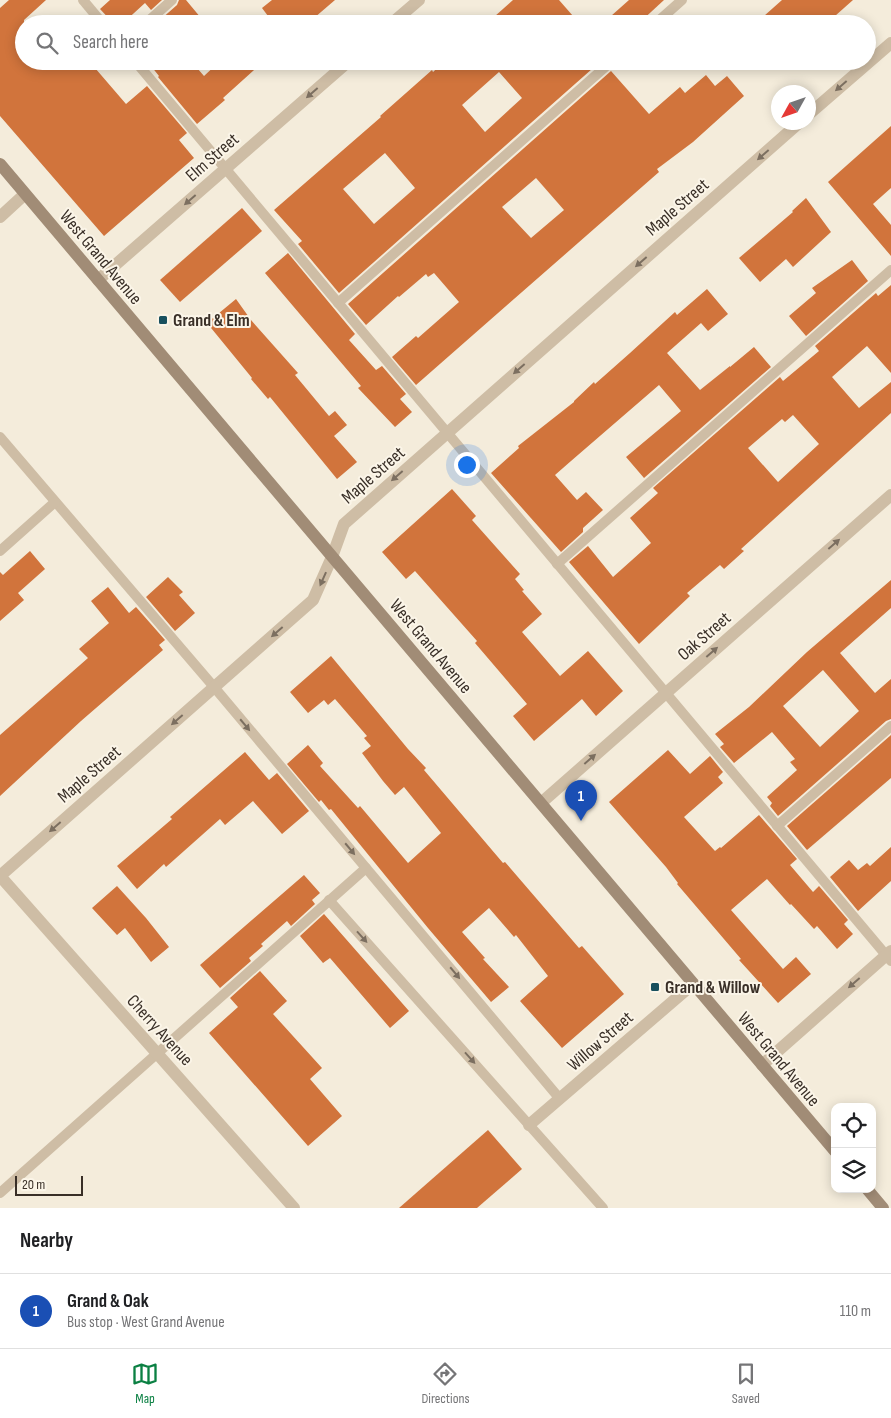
<!DOCTYPE html>
<html lang="en">
<head>
<meta charset="utf-8">
<style>
  body { margin:0; font-family:"Sofia Sans Condensed",sans-serif; background:#f6f6f6; color:#202124 }
  .controls { position:absolute; right:15px; bottom:15px; display:grid; overflow:hidden; border-radius:10px; box-shadow:0 2px 12px #0003 }
  .controls button { width:45px; height:45px; display:grid; place-items:center; padding:0; border:0; border-bottom:1px solid #e0e0e0; background:#fff; color:#202124; font:25px sans-serif }
  .compass { position:absolute; left:771px; top:85px; width:45px; height:45px; border-radius:50%; background:#fff; box-shadow:0 2px 12px #0003; rotate:230deg }
  .scale { position:absolute; left:15px; bottom:12px; width:68px; box-sizing:border-box; padding-left:5px; border:2px solid #392f27; border-top:0; font-size:14px; line-height:18px; white-space:nowrap; color:#392f27; -webkit-text-stroke:4px #fbf5e8; paint-order:stroke }
  .you { position:absolute; left:466px; top:464px; width:18px; height:18px; margin:-12px; border:4px solid #fff; border-radius:50%; background:#1a73e8; box-shadow:0 0 0 8px #1a73e833 }
  .badge { display:grid; place-items:center; width:32px; height:32px; border-radius:50%; background:#0b8043; color:#fff; font-size:16px; font-weight:700 }
  .pin { position:absolute; translate:-50% -41px; filter:drop-shadow(0 1px 2px #0008) }
  .pin::after { content:''; position:absolute; top:26px; width:18px; height:15px; background:inherit; clip-path:polygon(0 0,100% 0,50% 100%) }
  .list { margin:0; padding:0; list-style:none }
  h2 { display:flex; justify-content:space-between; align-items:center; height:65px; margin:0; padding:0 20px; font-size:21px }
  h2 small { font-size:16px; font-weight:400; color:#757577 }
  .list li { display:grid; grid-template-columns:32px 1fr auto; gap:15px; align-items:center; box-sizing:border-box; height:75px; padding:0 20px; border-top:1px solid #e0e0e0 }
  .list b { display:block; font-size:19px; white-space:nowrap }
  .list p { margin:0; font-size:16px; white-space:nowrap; color:#757577 }
  .list em { font-size:16px; font-style:normal; color:#757577 }
  .icon { flex:none; width:28px; height:28px; fill:none; stroke:currentColor; stroke-width:2; stroke-linecap:round; stroke-linejoin:round }
  .map { position:relative; flex:none; width:891px; height:1208px; overflow:hidden }
  .search { position:absolute; background:#fff; box-shadow:0 2px 12px #0003; left:15px; right:15px; top:15px; height:55px; display:flex; align-items:center; gap:12px; box-sizing:border-box; padding:0 18px; border-radius:28px; color:#757577; font-size:19px }
  .sheet { height:140px; background:#fff }
  nav { display:flex; justify-content:space-around; align-items:center; box-sizing:border-box; height:70px; border-top:1px solid #e0e0e0; background:#fff; font-size:14px; color:#757577 }
  nav a { display:grid; justify-items:center; gap:2px }
  nav .on { color:#0b8043 }
  .map>svg:first-child { display:block }
  .building { fill:#d1743c; fill-rule:evenodd }
  .lines { fill:none; stroke-linecap:round; stroke-linejoin:round }
  .service { stroke:#cebda5; stroke-width:10 }
  .minor { stroke:#cebda5; stroke-width:12 }
  .secondary { stroke:#a18c76; stroke-width:12 }
  .oneway { fill:#7c6f60 }
  .poi-dot { fill:#18505e; stroke:#fbf5e8; stroke-width:2 }
  .labels { text-anchor:middle; stroke-width:4; stroke-linejoin:round; paint-order:stroke }
  .street-label { font-size:18px; fill:#392f27; stroke:#fbf5e8 }
  .poi-label { font-size:18px; font-weight:bold; fill:#392f27; stroke:#fbf5e8; text-anchor:start }
</style>
</head>
<body>
<div class="map">
<svg width="891" height="1208" viewBox="0 0 891 1208">
  <rect width="100%" height="100%" fill="#f4ecdb"/>
  <!-- building -->
  <g class="building">
    <polygon points="9,0 46,0 24,20 24,61 89,61 126,104 147,86 187,133 179,140 194,158 104,236 0,116 0,8"/>
    <polygon points="110,0 162,0 151,10 145,3 122,24 114,24 100,9"/>
    <polygon points="179,0 186,0 206,24 163,24 160,20 177,5"/>
    <polygon points="272,0 335,0 307,24 274,24 262,8"/>
    <polygon points="513,0 559,0 580,24 486,24"/>
    <polygon points="629,0 664,0 638,24 602,24"/>
    <polygon points="782,0 853,0 826,24 755,24"/>
    <polygon points="147,61 191,61 204,76 220,61 264,61 223,98 225,100 197,124 158,77 159,76"/>
    <path d="M445 61H601L339 293 298 244 302 241 274 210 381 117 380 116 432 70 433 72ZM499 72 522 98 485 132 462 105ZM385 153 415 188 374 224 343 189Z"/>
    <path d="M611 71 649 114 680 87 685 93 706 75 715 86 727 76 744 96 693 142 657 169 659 172 416 385 392 357 416 336 418 338 459 302 434 273 428 277 426 274 399 297 398 296 366 325 348 304ZM536 178 564 210 531 238 502 207Z"/>
    <polygon points="891,126 891,188 873,204 891,225 891,256 828,182"/>
    <polygon points="806,198 831,232 793,267 786,259 760,282 739,258 793,212 792,211"/>
    <polygon points="242,208 262,231 180,302 160,280"/>
    <polygon points="288,253 355,334 349,340 376,370 382,366 406,394 400,399 412,412 395,427 358,388 361,386 265,273"/>
    <polygon points="852,260 868,281 806,336 789,316 816,293 812,288"/>
    <path d="M891 285V373L867 346 832 377 859 408 891 382V413L741 549 744 551 724 569 720 565 687 593 690 596 639 644 569 562 588 546 613 577 651 543 630 518 658 493 653 488 780 377 783 381 819 351 815 346 876 293 878 296ZM793 415 819 444 778 482 748 448 782 419 785 422Z"/>
    <polygon points="707,289 728,314 708,331 701,323 667,353 700,390 730,366 730,367 754,347 771,367 644,478 626,457 681,411 659,385 571,461 555,475 577,500 586,492 603,510 583,528 583,532 561,552 491,473 519,448 518,446 574,402 574,401 594,382 595,384 630,353 675,312 677,315"/>
    <polygon points="236,299 251,320 298,373 295,375 329,416 335,411 347,425 334,436 357,462 337,479 270,397 268,399 251,379 252,378 207,323"/>
    <polygon points="452,489 476,516 472,520 520,574 515,579 524,590 522,591 542,614 522,632 560,676 588,651 623,691 596,716 582,699 534,741 513,716 527,704 475,643 477,641 415,571 406,579 382,552"/>
    <polygon points="30,551 45,569 18,593 24,600 0,621 0,572 3,575"/>
    <polygon points="168,577 183,592 179,595 195,613 175,631 146,597"/>
    <path d="M891 580V608L840 653 875 693 891 679V719L886 721 778 816 770 806 772 803 767 797 797 770 790 762 795 759 772 732 734 763 720 747 724 744 715 734 749 707 807 652ZM823 670 859 711 820 747 783 706Z"/>
    <polygon points="108,587 129,613 136,607 165,640 159,645 163,650 81,721 0,796 0,735 88,658 79,649 109,623 91,601"/>
    <polygon points="331,656 408,749 426,768 424,770 503,863 505,862 579,948 582,946 624,994 562,1048 520,1001 548,976 516,935 514,937 489,908 462,932 485,958 483,959 509,987 491,1002 428,928 331,809 329,810 321,800 319,802 287,764 308,745 323,763 320,766 358,808 360,806 408,863 441,833 404,787 395,795 383,781 362,753 371,746 364,738 367,736 335,699 328,705 324,700 308,713 290,692"/>
    <polygon points="891,735 891,778 807,850 787,826"/>
    <polygon points="668,750 690,774 710,756 723,772 718,777 723,783 684,817 715,851 720,847 721,848 759,815 797,859 790,865 813,892 819,886 848,920 844,924 853,934 837,949 817,926 814,929 791,904 790,905 767,879 731,910 783,969 796,957 811,974 778,1003 739,960 741,959 677,884 678,883 666,867 609,802"/>
    <polygon points="245,752 269,780 277,773 309,811 282,834 253,801 225,825 220,819 166,867 164,864 137,889 117,866 172,819 170,817"/>
    <polygon points="891,847 891,881 858,911 830,877 849,860 858,870 867,863 870,866"/>
    <polygon points="304,875 320,893 312,900 315,904 291,926 287,921 261,944 263,946 249,958 251,961 220,988 200,965"/>
    <polygon points="117,886 146,918 169,947 151,962 125,928 117,935 92,908"/>
    <polygon points="324,914 409,1011 390,1028 330,958 323,963 300,936"/>
    <polygon points="260,971 287,1001 273,1014 322,1068 310,1079 342,1116 308,1146 209,1033 238,1007 230,998"/>
    <polygon points="488,1130 522,1169 477,1208 399,1208"/>
  </g>
  <g class="lines">
    <!-- service -->
    <g class="service">
      <polyline points="83,0 103,24"/>
      <polyline points="145,24 172,0"/>
      <polyline points="655,24 682,0"/>
      <polyline points="135,61 891,961"/>
      <polyline points="338,303 612,61"/>
      <polyline points="0,437 214,687 560,1099"/>
      <polyline points="0,551 55,502"/>
      <polyline points="557,564 891,270"/>
      <polyline points="777,826 891,726"/>
      <polyline points="329,900 603,1208"/>
      <polyline points="0,1193 366,868"/>
    </g>
    <!-- minor -->
    <g class="minor">
      <polyline points="391,24 419,0"/>
      <polyline points="808,115 891,43"/>
      <polyline points="0,217 25,194"/>
      <polyline points="98,280 349,61"/>
      <polyline points="541,803 891,495"/>
      <polyline points="762,1065 891,951"/>
      <polyline points="529,1125 693,984"/>
      <polyline points="294,1208 0,876 313,600 332,557 344,524 800,122"/>
    </g>
    <!-- secondary -->
    <g class="secondary">
      <polyline points="0,164 835,1151"/>
      <polyline points="867,1189 883,1208"/>
    </g>
  </g>
  <!-- one-way arrows -->
  <defs><path id="oneway-solid" d="M-6-.8H1V-3.2L6.5 0L1 3.2V.8H-6Z" transform="scale(1.25)"/></defs>
  <g class="oneway">
    <use href="#oneway-solid" transform="translate(841 86) rotate(139)"/>
    <use href="#oneway-solid" transform="translate(312 93) rotate(139)"/>
    <use href="#oneway-solid" transform="translate(763 155) rotate(139)"/>
    <use href="#oneway-solid" transform="translate(190 200) rotate(139)"/>
    <use href="#oneway-solid" transform="translate(641 262) rotate(139)"/>
    <use href="#oneway-solid" transform="translate(519 369) rotate(139)"/>
    <use href="#oneway-solid" transform="translate(397 476) rotate(139)"/>
    <use href="#oneway-solid" transform="translate(834 544) rotate(-41)"/>
    <use href="#oneway-solid" transform="translate(323 579) rotate(114)"/>
    <use href="#oneway-solid" transform="translate(277 632) rotate(139)"/>
    <use href="#oneway-solid" transform="translate(712 652) rotate(-41)"/>
    <use href="#oneway-solid" transform="translate(177 720) rotate(139)"/>
    <use href="#oneway-solid" transform="translate(245 725) rotate(50)"/>
    <use href="#oneway-solid" transform="translate(590 759) rotate(-41)"/>
    <use href="#oneway-solid" transform="translate(55 827) rotate(139)"/>
    <use href="#oneway-solid" transform="translate(350 849) rotate(50)"/>
    <use href="#oneway-solid" transform="translate(362 937) rotate(48)"/>
    <use href="#oneway-solid" transform="translate(455 973) rotate(50)"/>
    <use href="#oneway-solid" transform="translate(854 983) rotate(139)"/>
    <use href="#oneway-solid" transform="translate(470 1058) rotate(48)"/>
  </g>
  <!-- markers -->
  <g class="poi-dot">
    <rect x="158" y="315" width="10" height="10" rx="2.5"/>
    <rect x="650" y="982" width="10" height="10" rx="2.5"/>
  </g>
  <g class="labels">
    <!-- street labels -->
    <g class="street-label">
      <text transform="translate(212 157) rotate(-41)" y="6">Elm Street</text>
      <text transform="translate(677 207) rotate(-41)" y="6">Maple Street</text>
      <text transform="translate(101 257) rotate(50)" y="6">West Grand Avenue</text>
      <text transform="translate(373 475) rotate(-41)" y="6">Maple Street</text>
      <text transform="translate(704 636) rotate(-41)" y="6">Oak Street</text>
      <text transform="translate(431 646) rotate(50)" y="6">West Grand Avenue</text>
      <text transform="translate(89 774) rotate(-41)" y="6">Maple Street</text>
      <text transform="translate(160 1030) rotate(48)" y="6">Cherry Avenue</text>
      <text transform="translate(600 1041) rotate(-41)" y="6">Willow Street</text>
      <text transform="translate(779 1059) rotate(50)" y="6">West Grand Avenue</text>
    </g>
    <!-- poi labels -->
    <g class="poi-label">
      <text x="173" y="326">Grand &amp; Elm</text>
      <text x="665" y="993">Grand &amp; Willow</text>
    </g>
  </g>
</svg>
<div class="controls">
<button><svg class="icon" aria-label="locate" viewBox="0 0 24 24"><circle cx="12" cy="12" r="6"/><path d="M12 2v4M12 18v4M2 12h4M18 12h4"/></svg></button>
<button><svg class="icon" aria-label="layers" viewBox="0 0 24 24"><path d="M12 4l9 5-9 5-9-5zM3 14l9 5 9-5"/></svg></button>
</div>
<svg class="compass" viewBox="-18 -18 36 36"><path d="M0-13l5 13h-10z" fill="#e53935"/><path d="M0 13l5-13h-10z" fill="#757577"/></svg>
<div class="scale">20 m</div>
<div class="you"></div>
<div class="pin badge" style="left:581px;top:821px;background:#1a4fb4">1</div>
<div class="search"><svg class="icon" aria-label="search" viewBox="0 0 24 24"><circle cx="10" cy="10" r="6"/><path d="M15 15l6 6"/></svg>Search here</div>
</div>
<section class="sheet">
<h2>Nearby<small></small></h2>
<ul class="list">
<li><span class="badge" style="background:#1a4fb4">1</span><div><b>Grand &amp; Oak</b><p>Bus stop · West Grand Avenue</p></div><em>110 m</em></li>
</ul>
</section>
<nav>
<a class="on"><svg class="icon" aria-label="map" viewBox="0 0 24 24"><path d="M3 6l6-2 6 2 6-2v14l-6 2-6-2-6 2zM9 4v14M15 6v14"/></svg>Map</a>
<a><svg class="icon" aria-label="directions" viewBox="0 0 24 24"><path d="M12 3l9 9-9 9-9-9zM9 14v-3h6M13 9l2 2-2 2"/></svg>Directions</a>
<a><svg class="icon" aria-label="saved" viewBox="0 0 24 24"><path d="M7 4h10v16l-5-4-5 4z"/></svg>Saved</a>
</nav>
</body>
</html>
